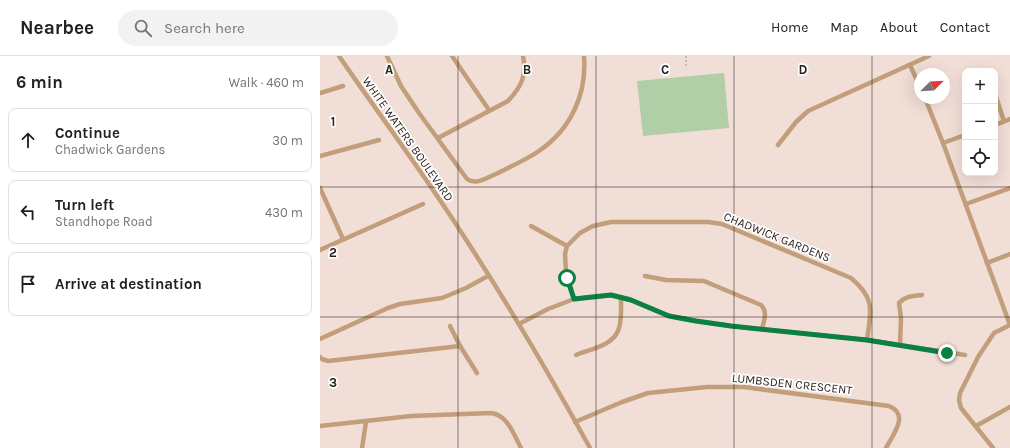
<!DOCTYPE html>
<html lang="en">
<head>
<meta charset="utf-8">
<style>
  body { margin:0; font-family:Karla,sans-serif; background:#f2f2f2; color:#202124 }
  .controls { position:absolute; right:12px; top:12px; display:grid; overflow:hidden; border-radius:8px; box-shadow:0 4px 16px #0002 }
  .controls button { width:36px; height:36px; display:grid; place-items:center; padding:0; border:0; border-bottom:1px solid #e0e0e0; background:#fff; color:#202124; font:20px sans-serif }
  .compass { position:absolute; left:594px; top:12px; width:36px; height:36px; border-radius:50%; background:#fff; box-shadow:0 4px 16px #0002; rotate:66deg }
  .stop { position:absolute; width:12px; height:12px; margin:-9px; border:3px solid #0b8043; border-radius:50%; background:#fff }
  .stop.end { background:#0b8043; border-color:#fff; box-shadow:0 1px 4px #0008 }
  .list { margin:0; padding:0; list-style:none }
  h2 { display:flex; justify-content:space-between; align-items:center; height:52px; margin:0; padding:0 16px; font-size:17px }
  h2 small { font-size:13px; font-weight:400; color:#757577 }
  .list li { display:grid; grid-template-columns:26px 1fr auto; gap:12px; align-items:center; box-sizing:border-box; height:64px; margin:0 8px 8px; padding:0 8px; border:1px solid #e0e0e0; border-radius:8px }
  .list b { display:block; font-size:15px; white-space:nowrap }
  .list p { margin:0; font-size:13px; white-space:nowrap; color:#757577 }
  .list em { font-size:13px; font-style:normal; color:#757577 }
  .icon { flex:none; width:22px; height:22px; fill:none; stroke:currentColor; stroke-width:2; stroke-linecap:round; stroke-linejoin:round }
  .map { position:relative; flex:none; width:690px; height:392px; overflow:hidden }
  header { display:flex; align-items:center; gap:24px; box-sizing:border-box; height:56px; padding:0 20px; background:#fff; border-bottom:1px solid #e0e0e0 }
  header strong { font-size:19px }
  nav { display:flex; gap:22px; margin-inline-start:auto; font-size:14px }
  .search { width:280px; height:36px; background:#f2f2f2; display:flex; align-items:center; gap:10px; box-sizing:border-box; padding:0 14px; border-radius:22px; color:#757577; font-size:15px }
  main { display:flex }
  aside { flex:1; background:#fff }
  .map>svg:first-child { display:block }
  .green { fill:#b0cfa6 }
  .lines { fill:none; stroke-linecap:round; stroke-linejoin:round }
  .path { stroke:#9f918b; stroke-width:1; stroke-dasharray:2 2; stroke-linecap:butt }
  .minor { stroke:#c29e7b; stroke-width:4.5 }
  .route { stroke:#0b8043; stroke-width:5 }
  .grid { fill:none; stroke:#29221f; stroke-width:1; stroke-opacity:0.55 }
  .labels { text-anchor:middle; stroke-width:3.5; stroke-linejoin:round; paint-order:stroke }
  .street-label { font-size:12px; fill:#29221f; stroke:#fff }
  .grid-label { font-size:13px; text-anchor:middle; font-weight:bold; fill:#29221f; stroke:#fff; stroke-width:3.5; stroke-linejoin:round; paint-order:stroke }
</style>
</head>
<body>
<header>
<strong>Nearbee</strong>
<div class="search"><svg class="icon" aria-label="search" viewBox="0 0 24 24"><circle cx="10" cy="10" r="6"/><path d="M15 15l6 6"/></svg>Search here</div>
<nav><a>Home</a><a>Map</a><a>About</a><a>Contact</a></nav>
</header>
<main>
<aside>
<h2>6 min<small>Walk · 460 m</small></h2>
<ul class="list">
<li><svg class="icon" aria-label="ahead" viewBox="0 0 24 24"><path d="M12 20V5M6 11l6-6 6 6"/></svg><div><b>Continue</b><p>Chadwick Gardens</p></div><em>30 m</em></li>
<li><svg class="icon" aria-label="left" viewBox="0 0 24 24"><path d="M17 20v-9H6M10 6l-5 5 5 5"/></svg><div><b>Turn left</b><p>Standhope Road</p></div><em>430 m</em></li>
<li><svg class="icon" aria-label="arrive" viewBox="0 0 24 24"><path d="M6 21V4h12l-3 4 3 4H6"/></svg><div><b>Arrive at destination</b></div></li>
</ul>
</aside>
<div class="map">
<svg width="690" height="392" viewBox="0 0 690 392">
  <rect width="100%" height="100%" fill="#f1ded6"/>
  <!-- green -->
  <polygon class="green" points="404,17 409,72 323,80 317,25"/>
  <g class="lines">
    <!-- path -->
    <polyline class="path" points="366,0 366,10"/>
    <!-- minor -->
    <g class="minor">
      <path d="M19 0C60 60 104 118 143 179 188 248 230 319 270 392"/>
      <path d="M67 0 81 30 99 57 147 123C156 130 168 121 178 117 191 110 206 104 219 95 251 73 267 38 264 0"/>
      <polyline points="132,0 169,54"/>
      <polyline points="590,9 600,31"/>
      <polyline points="0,37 23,30"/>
      <polyline points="675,38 684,65"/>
      <polyline points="605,42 623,87 690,269"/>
      <polyline points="675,69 690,63"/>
      <path d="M118 82 188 45C201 31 207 20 203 0"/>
      <polyline points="623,87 645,79"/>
      <polyline points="458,89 476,66 488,55 609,0"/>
      <polyline points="0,100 59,84"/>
      <polyline points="0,132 23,183"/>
      <polyline points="646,148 690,132"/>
      <polyline points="211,170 247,190"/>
      <polyline points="0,194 103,148"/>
      <polyline points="667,207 690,198"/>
      <path d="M325 220 346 224 384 225 441 249C448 256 444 264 442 273"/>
      <path d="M254 243 246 217 245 198 247 190 260 177 273 170 291 166H388L402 168 531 222C556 243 551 255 547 284"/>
      <polyline points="199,268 228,253 254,243 291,239 311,244 349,260 376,265 411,270 547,284 645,299"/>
      <polyline points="130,270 140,290 157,317"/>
      <polyline points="0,283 68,252 80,248 122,242 146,232 168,220"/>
      <path d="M580 289 581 262 579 247C585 240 594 240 602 239"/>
      <path d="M256 299C271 293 295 289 299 272 302 263 301 251 301 241"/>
      <polyline points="0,301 2,303 8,305 140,290"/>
      <path d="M255 366 302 346 328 337 387 331H424L569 350C590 359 573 378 566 392"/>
      <path d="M0 370 91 360 171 357C188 359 194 379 201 392"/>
      <polyline points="656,370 690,351"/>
      <polyline points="42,392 46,366"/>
      <polyline points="673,392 641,352 639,344 640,337 658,301 674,277 690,269"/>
    </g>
  </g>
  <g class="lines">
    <!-- route -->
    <polyline class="route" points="247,222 254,243 291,239 311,244 349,260 376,265 411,270 547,284 627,297"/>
  </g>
  <!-- grid -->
  <path class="grid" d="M138 0V392M276 0V392M414 0V392M552 0V392M0 131H690M0 261H690"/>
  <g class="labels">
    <!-- street labels -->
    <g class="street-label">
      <text transform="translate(88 83) rotate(55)" y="4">WHITE WATERS BOULEVARD</text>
      <text transform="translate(457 181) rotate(22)" y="4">CHADWICK GARDENS</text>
      <text transform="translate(472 328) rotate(6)" y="4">LUMBSDEN CRESCENT</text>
    </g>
  </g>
  <g class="grid-label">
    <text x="69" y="18">A</text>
    <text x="207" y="18">B</text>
    <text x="345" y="18">C</text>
    <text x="483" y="18">D</text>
    <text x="13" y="70">1</text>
    <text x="13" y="201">2</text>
    <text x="13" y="331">3</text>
  </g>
</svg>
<div class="controls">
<button>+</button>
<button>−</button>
<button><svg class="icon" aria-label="locate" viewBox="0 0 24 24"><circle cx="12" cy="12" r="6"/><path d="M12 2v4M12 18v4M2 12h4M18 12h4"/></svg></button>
</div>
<svg class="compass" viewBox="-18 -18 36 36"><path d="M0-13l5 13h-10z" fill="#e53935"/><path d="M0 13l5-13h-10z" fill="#757577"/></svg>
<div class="stop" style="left:247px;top:222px"></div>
<div class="stop end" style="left:627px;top:297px"></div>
</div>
</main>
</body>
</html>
